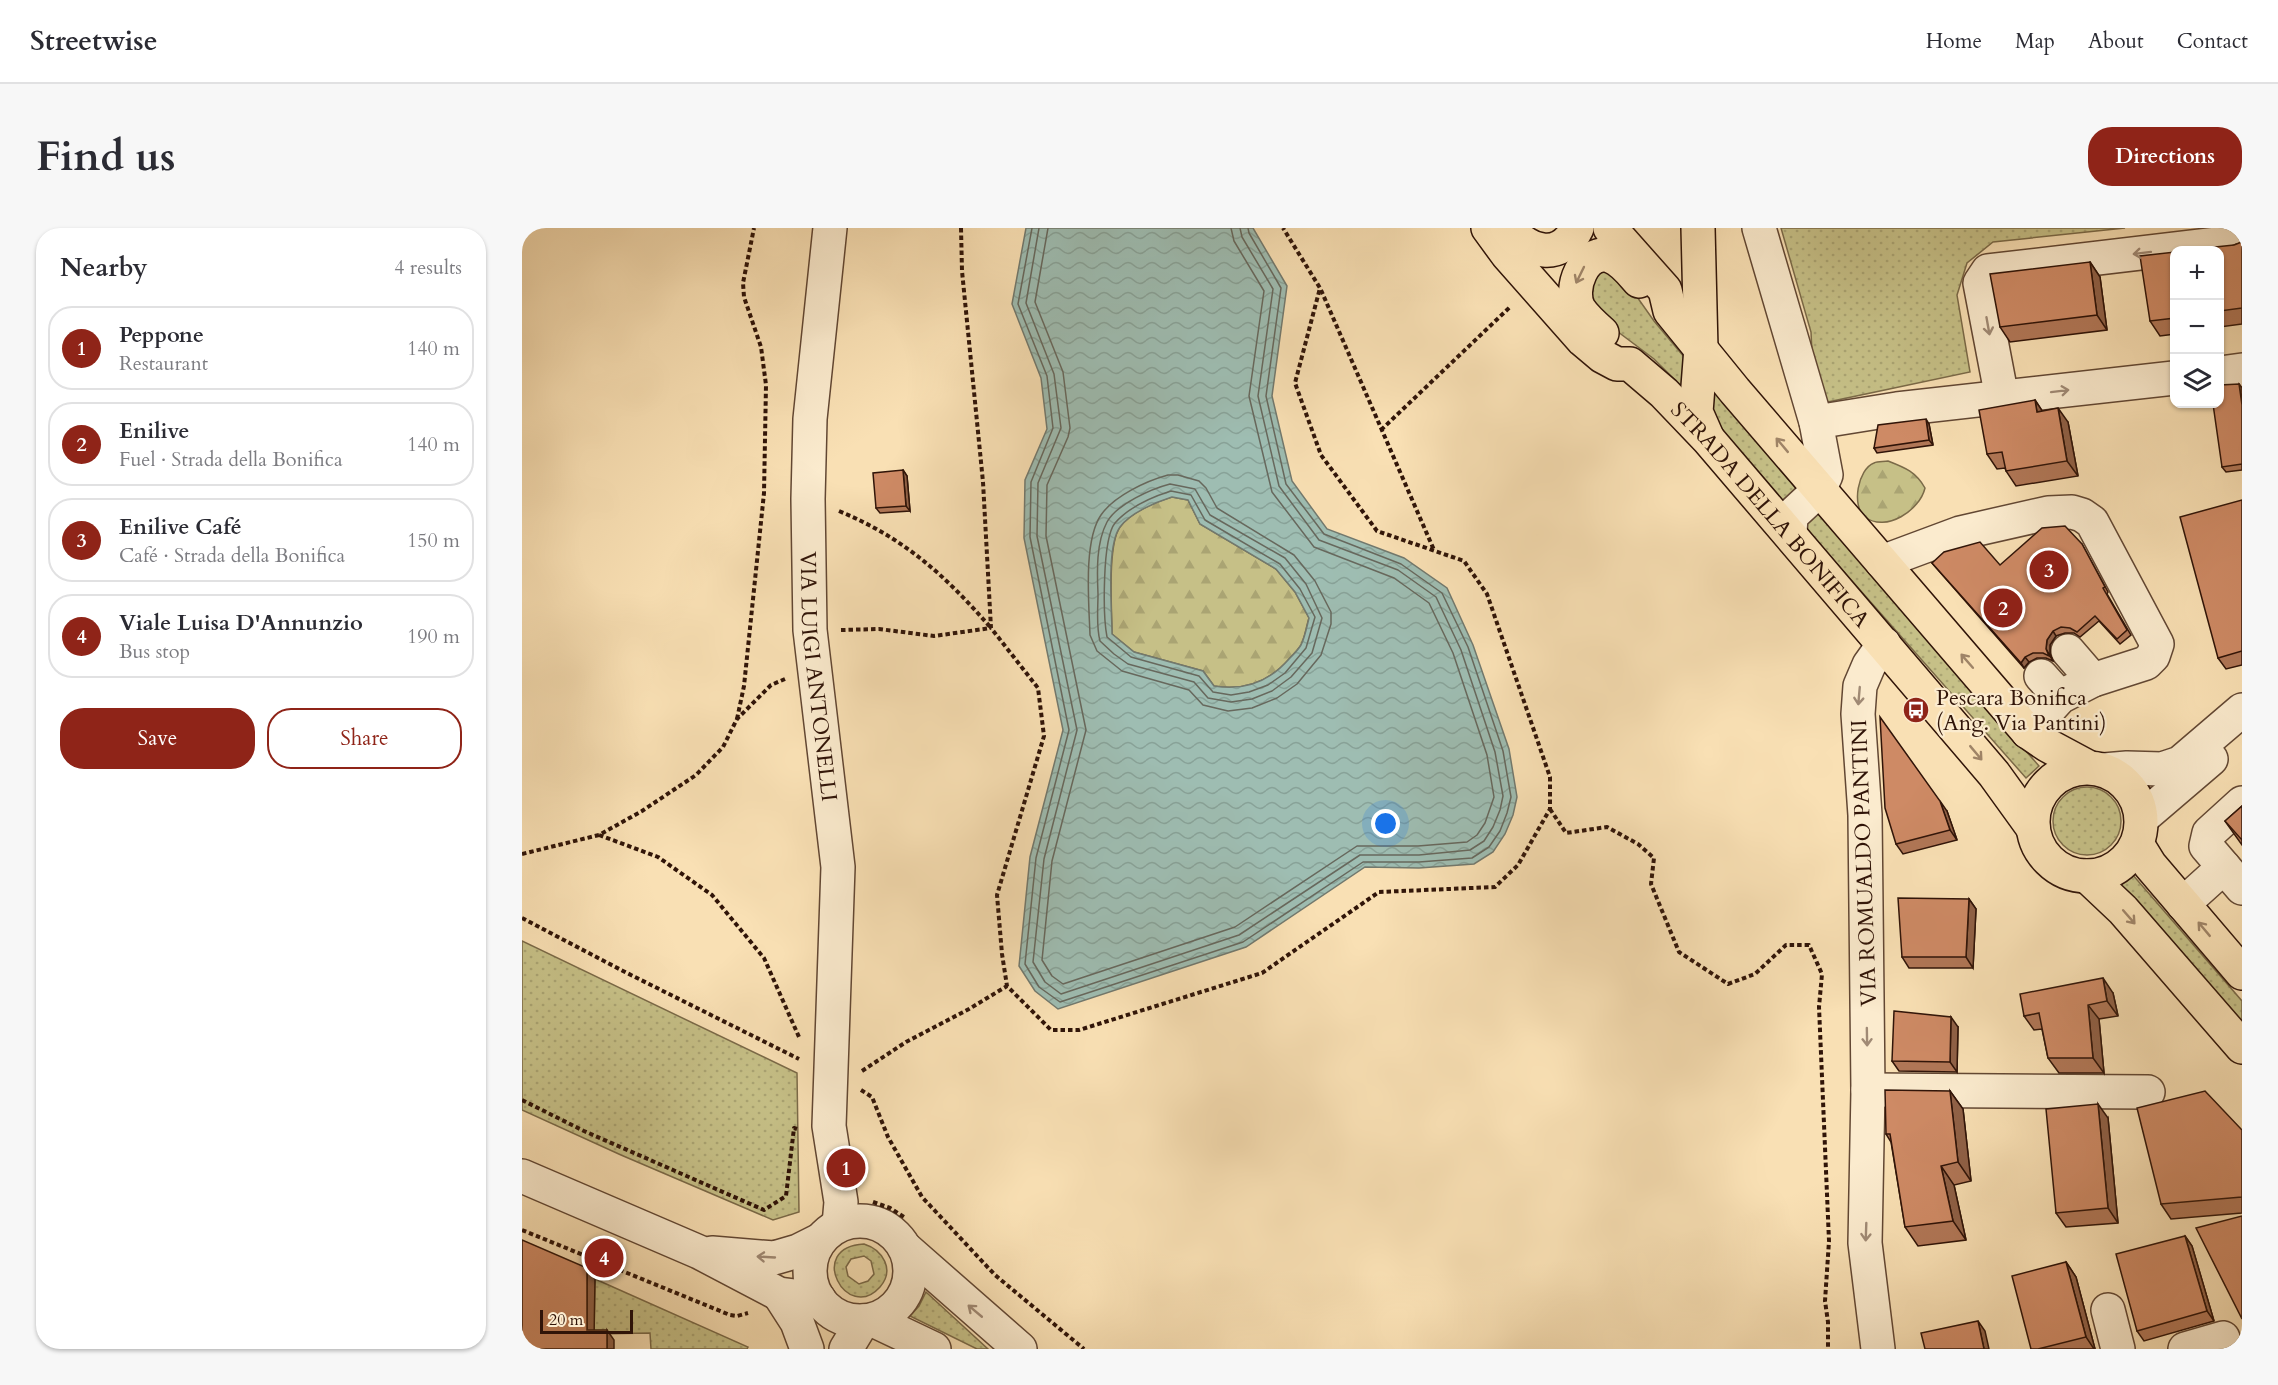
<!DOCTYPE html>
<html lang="en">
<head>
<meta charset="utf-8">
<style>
  body { margin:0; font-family:Cardo,serif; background:#f7f7f7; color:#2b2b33 }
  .controls { position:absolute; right:18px; top:18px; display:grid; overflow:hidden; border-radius:12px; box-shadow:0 2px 4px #0004 }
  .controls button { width:54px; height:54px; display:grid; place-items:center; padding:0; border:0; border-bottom:2px solid #e1e1e2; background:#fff; color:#2b2b33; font:30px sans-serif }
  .scale { position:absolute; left:18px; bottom:15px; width:93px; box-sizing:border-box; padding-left:6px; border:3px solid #301408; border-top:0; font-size:16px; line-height:21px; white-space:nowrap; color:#301408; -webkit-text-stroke:4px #fbebce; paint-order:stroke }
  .you { position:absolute; left:864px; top:596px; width:21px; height:21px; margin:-15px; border:4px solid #fff; border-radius:50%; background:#1a73e8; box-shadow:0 0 0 9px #1a73e833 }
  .badge { display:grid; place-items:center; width:39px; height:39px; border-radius:50%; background:#8f2418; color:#fff; font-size:20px; font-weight:700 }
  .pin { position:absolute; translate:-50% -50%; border:3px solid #fff; box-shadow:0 2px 6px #0006 }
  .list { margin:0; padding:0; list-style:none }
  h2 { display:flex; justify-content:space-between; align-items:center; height:78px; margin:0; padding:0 24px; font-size:26px }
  h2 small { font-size:20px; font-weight:400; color:#7c7c81 }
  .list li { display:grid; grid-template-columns:39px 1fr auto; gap:18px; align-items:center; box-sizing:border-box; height:84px; margin:0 12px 12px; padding:0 12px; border:2px solid #e1e1e2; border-radius:24px }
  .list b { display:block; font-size:22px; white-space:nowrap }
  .list p { margin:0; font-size:20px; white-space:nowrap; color:#7c7c81 }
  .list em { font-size:20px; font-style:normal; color:#7c7c81 }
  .actions { display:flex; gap:12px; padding:18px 24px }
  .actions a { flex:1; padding:14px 0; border:2px solid #8f2418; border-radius:24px; text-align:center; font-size:21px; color:#8f2418 }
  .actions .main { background:#8f2418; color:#fff }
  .icon { flex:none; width:33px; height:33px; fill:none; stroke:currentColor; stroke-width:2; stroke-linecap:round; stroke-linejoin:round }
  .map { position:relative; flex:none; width:1720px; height:1121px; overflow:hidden; border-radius:24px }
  header { display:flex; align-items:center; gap:36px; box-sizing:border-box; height:84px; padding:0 30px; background:#fff; border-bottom:2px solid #e1e1e2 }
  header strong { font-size:28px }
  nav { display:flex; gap:33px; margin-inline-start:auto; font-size:21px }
  .intro { display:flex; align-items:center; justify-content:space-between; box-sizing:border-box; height:144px; padding:0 36px }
  h1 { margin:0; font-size:42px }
  .button { padding:15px 27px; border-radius:24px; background:#8f2418; color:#fff; font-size:21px; font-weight:700 }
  main { display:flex; gap:36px; padding:0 36px }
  aside { flex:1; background:#fff; border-radius:24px; box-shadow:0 2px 4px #0004 }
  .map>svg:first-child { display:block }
  .grass { fill:url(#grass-dots); stroke:#7b6a48; stroke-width:1.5; fill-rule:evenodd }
  .forest { fill:url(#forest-firs); stroke:#7b6a48; stroke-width:1.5 }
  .water { fill:url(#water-waves); stroke:#72796e; stroke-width:1.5; fill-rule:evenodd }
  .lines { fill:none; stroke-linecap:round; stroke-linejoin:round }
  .shore { stroke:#67685d; stroke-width:1.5 }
  .minor-casing { stroke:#624733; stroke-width:36 }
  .major-casing { stroke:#301408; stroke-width:36 }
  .path { stroke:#301408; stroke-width:4; stroke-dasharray:4.5 3; stroke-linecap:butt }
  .minor { stroke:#fbebce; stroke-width:33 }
  .major { stroke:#f9e0b4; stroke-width:33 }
  .wall { fill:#b17757; stroke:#301408; stroke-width:1.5 }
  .shaded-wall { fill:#906147; stroke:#301408; stroke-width:1.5 }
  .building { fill:#ce8a65; stroke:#301408; stroke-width:1.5 }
  .oneway { stroke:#a08a75 }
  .oneway2 { stroke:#9f8467 }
  .labels { text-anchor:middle; stroke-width:4.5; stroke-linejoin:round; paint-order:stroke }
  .street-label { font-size:22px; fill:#301408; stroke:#fbebce }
  .poi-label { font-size:22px; fill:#301408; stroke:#fbebce; text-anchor:start }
</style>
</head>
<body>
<header>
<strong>Streetwise</strong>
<nav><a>Home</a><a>Map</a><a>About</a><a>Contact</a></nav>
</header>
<div class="intro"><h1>Find us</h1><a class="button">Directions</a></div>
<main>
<aside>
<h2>Nearby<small>4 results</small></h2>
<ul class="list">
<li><span class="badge">1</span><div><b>Peppone</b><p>Restaurant</p></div><em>140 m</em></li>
<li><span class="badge">2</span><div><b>Enilive</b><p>Fuel · Strada della Bonifica</p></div><em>140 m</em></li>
<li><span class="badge">3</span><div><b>Enilive Café</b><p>Café · Strada della Bonifica</p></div><em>150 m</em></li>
<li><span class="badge">4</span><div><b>Viale Luisa D'Annunzio</b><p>Bus stop</p></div><em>190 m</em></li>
</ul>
<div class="actions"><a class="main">Save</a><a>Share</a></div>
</aside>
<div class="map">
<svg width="1720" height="1121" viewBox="0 0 1720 1121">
  <defs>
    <pattern id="grass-dots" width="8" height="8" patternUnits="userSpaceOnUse" patternTransform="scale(1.5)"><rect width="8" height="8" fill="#c6c087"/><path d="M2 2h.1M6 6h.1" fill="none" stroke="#aaa473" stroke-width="1.8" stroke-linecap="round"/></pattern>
    <pattern id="forest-firs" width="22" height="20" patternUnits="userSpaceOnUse" patternTransform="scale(1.5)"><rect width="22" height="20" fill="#c6c087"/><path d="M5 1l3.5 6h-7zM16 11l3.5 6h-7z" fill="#aaa473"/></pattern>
    <pattern id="water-waves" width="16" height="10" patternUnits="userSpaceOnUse" patternTransform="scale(1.5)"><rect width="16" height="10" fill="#9ebdb2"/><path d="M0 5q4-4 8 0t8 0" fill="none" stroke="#88a298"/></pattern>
  </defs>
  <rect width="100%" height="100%" fill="#f9e0b4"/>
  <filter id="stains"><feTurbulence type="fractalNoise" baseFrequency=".00333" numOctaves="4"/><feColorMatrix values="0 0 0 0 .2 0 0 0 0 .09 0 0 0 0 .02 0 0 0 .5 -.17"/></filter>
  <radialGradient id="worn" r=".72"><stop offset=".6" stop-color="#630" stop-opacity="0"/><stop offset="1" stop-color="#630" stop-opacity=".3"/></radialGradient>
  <!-- grass -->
  <g class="grass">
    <polygon points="1259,0 1603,0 1471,14 1445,35 1435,67 1448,144 1301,175 1290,125 1289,104"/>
    <polygon points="1084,40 1106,56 1132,93 1163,130 1161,160 1132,131 1075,88 1066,57 1068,49"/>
    <polygon points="1187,158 1280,267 1266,280 1188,189"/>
    <polygon points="1293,280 1517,538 1504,550 1278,294"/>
    <circle cx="1565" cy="593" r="34"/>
    <polygon points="1610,646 1720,773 1720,802 1596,659"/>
    <polygon points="0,713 275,845 277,984 251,992 99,927 0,882"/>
    <path d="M342 1016C361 1022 373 1042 358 1059 325 1096 283 1019 342 1016ZM342 1028 349 1033 352 1046 346 1053 337 1056 326 1048 324 1039 329 1031Z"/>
    <polygon points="73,1051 226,1119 225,1121 129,1121 128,1105 72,1106"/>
    <polygon points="404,1064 466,1121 455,1121 388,1088 397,1078"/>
  </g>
  <!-- forest -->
  <g class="forest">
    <path d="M1366 233C1384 240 1394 244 1403 260 1398 282 1364 305 1343 289 1329 278 1336 241 1352 235 1356 233 1362 234 1366 233Z"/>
    <path d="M650 269 666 272 678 296 754 341 773 364 787 390C784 399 783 409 779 417 776 422 771 427 767 431 747 454 722 463 692 458L681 443 612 424 590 406C590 383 585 317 598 299 609 284 633 274 650 269Z"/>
  </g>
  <!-- water -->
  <path class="water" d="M504 0H731L765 58 750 168 770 253 805 301 882 330 925 360 951 417 987 521 995 569 991 587 983 606 971 624 952 636 897 640 843 639 724 719 536 781 513 763 497 738 508 629 541 502 502 310 503 252 525 201 519 150 490 76ZM650 269 666 272 678 296 754 341 773 364 787 390C785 398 783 409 779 417 776 422 771 427 767 431 747 454 722 463 692 458L681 443 612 424 590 406C590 382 584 318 598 299 608 285 634 274 650 269Z"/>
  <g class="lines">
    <!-- shore -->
    <g class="shore">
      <polyline points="510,0 496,76 525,148 531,200 509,254 508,309 547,502 514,630 503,736 517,759 538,774 721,714 841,634 897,634 950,630 967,619 978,603 985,585 989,569 981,523 946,419 920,365 879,336 802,306 764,256 744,168 759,60 727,5 726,0"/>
      <polyline points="517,0 504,75 532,146 539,200 516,255 515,308 555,502 522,631 511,734 523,754 539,766 717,707 838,627 897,627 948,622 962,613 971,599 978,582 981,568 973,524 939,422 914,369 876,342 797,312 757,258 736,168 751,61 720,9 718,0"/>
      <polyline points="526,0 513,74 541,144 548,200 546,209 525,257 524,308 564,502 530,633 520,732 530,748 541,756 713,699 835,618 896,618 945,614 955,607 963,595 972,569 965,527 931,425 907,375 872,350 792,319 750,264 727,168 742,63 712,13 709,0"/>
      <path d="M646 247H656L677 253 684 260 695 280 772 327 793 353 809 384V396L799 427 775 456 755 470 730 480 706 483 681 477 667 462 600 443 575 423 568 407C567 376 561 313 579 287 592 268 624 253 646 247Z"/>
      <path d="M648 256 673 261 688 287 763 330 784 356 800 390 790 425 769 449 750 463 730 471 709 474 686 470 672 454 606 436 592 426 578 413C574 399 576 381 576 366 575 343 574 315 585 294 595 276 629 261 648 256Z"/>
      <path d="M649 263 669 267 683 292 758 336 778 361 793 389 784 420 763 445 746 457 727 464 709 467 691 464 677 448 609 429 585 409C581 388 580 311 593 295 607 279 630 269 649 263Z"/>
    </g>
    <defs>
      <g id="minor">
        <path id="s1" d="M308 0 288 191 286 271 288 402 316 639 307 898 319 974 317 997"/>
        <polyline points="1237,0 1294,194 1304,247 1297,262 1269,288 1268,305"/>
        <polyline points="1698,145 1720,142"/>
        <polyline points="1480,170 1458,55 1466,43 1720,13"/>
        <polyline points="1294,194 1375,181 1652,150"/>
        <polyline points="1360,334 1438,305 1526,285 1550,284 1560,287 1570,294 1635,416 1631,428 1624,435 1571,452 1538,469 1506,504"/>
        <polyline points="1546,423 1571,452"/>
        <polyline points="1519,448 1538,469"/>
        <polyline points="1582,542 1605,540 1640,541 1658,535 1720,482"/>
        <polyline points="1720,575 1687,605 1684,618 1720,660"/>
        <polyline points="1620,590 1689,531"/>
        <polyline points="1661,676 1702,639"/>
        <polyline points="1346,862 1626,864"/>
        <polyline points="0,948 177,1024 257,1066 297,1071"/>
        <circle cx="338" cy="1043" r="50"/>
        <polyline points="384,1021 498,1121"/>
        <polyline points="190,1025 252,1030 276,1023 298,1012"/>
        <polyline points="257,1066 275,1094 285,1121"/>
        <polyline points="1586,1082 1596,1121"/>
        <polyline points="351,1092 412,1121"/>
        <polyline points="324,1121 341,1093"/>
        <polyline points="1356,1121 1343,1015 1346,862 1343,587 1336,486 1338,458 1347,437 1362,416"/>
        <polyline points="1663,1121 1701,1110"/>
      </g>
      <g id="major">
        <path id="s2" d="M966 0 985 26 1061 112 1080 128 1095 136H1108L1142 165 1186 211 1472 546 1511 600"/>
        <path d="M987 0C1006 25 1039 34 1055 0"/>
        <polyline points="1088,0 1143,62 1148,83 1213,163 1506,504 1525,517 1566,539"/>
        <polyline points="1176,0 1179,120 1174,184 1185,209"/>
        <path d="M1080 105C1072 98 1063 90 1057 81 1046 61 1062 20 1088 28 1100 32 1109 44 1117 53"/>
        <circle cx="1565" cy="594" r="54"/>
        <polyline points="1615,616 1628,637 1720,745"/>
        <polyline points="1565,648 1601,682 1720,819"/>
      </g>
    </defs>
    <!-- minor casing -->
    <use href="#minor" class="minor-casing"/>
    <!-- major casing -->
    <use href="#major" class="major-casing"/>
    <!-- path -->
    <g class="path">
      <polyline points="439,0 440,43 461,254 469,400 516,460 522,508 475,667 480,726 485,758 529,802 557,802 740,745 857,664 973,659 996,637 1028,581 1028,549 965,366 942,333 855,303 799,227 773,155 798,60 761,0"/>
      <polyline points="799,62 912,322"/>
      <polyline points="859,202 988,79"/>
      <path d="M317 283C382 310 423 347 469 400"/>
      <polyline points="319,402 357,401 412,408 469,400"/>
      <polyline points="215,491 222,458 242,265 244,157 239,119 222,69 221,55 232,0"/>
      <polyline points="1028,581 1044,605 1085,599 1116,616 1132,630 1129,656 1157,724 1206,756 1233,746 1264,717 1287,717 1300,746 1297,779 1307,1013 1303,1073 1306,1094 1306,1121"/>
      <polyline points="77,607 136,629 190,667 242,730 277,809"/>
      <polyline points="0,626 77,607 120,583 174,547 201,519 215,491 249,457 263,451"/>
      <polyline points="0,690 101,743 277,831"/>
      <polyline points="340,843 384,814 447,781 485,758"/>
      <polyline points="339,862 350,869 366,909 400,969 473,1047 562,1121"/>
      <polyline points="0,872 62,903 242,982 264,968 272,900 275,901"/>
      <polyline points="351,974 368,980 382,989"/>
      <polyline points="0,1002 208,1087 215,1088 226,1085"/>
    </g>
    <!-- minor -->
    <use href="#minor" class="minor"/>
    <!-- major -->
    <use href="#major" class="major"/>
  </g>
  <!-- wall -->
  <g class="wall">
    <polygon points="1720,14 1720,96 1698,99 1698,22"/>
    <polygon points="1653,24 1653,106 1638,108 1628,93"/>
    <polygon points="1568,34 1578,49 1585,102 1488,114 1478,99"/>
    <polygon points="1717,156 1720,160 1720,242 1704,244 1700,239"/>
    <polygon points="1513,172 1520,183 1546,194 1556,248 1494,258 1484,243 1483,240 1475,241 1465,226"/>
    <polygon points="1407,196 1411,217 1355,225 1352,220"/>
    <polygon points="381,242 385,248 388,283 358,285 354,280"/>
    <polygon points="1720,272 1720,437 1704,441 1696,430"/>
    <polygon points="1560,316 1586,364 1585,366 1609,407 1598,416 1577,393 1558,409 1552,405 1543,405 1534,408 1528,417 1528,426 1531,433 1524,430 1515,430 1507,434 1502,440 1410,335 1478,337"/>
    <polygon points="1720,578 1720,617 1703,593"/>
    <polygon points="1425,583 1435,612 1381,626 1374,616"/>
    <polygon points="1447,671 1454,681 1451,740 1387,740 1380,729"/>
    <polygon points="1591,765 1596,788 1577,791 1582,845 1537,845 1526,830 1520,801 1512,802 1502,788"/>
    <polygon points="1436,799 1435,844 1377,843 1370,833"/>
    <polygon points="1428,863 1441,881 1449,953 1432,957 1444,1012 1396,1018 1383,999 1369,914 1364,906"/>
    <polygon points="1586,890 1596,995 1544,999 1534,985"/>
    <polygon points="1720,902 1720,985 1649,991 1639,976"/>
    <polygon points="1663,1008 1670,1018 1692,1093 1622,1113 1615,1103"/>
    <polygon points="1544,1034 1554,1049 1573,1121 1509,1121"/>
  </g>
  <!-- shaded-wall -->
  <g class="shaded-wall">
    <polygon points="1568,34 1578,49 1585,102 1575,87"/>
    <polygon points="1717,156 1720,160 1720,177"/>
    <polygon points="1513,172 1523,187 1515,184"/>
    <polygon points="1536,180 1546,194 1556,248 1545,233"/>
    <polygon points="1404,191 1407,196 1411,217 1407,212"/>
    <polygon points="381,242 385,248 388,283 384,278"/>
    <polygon points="1531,403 1534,408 1528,417 1528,426 1531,433 1524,421 1525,412"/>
    <polygon points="1503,429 1507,434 1502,440 1499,435"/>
    <polygon points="1418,573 1425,583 1435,612 1428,602"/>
    <polygon points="1447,671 1454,681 1451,740 1444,729"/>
    <polygon points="1581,750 1591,765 1596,788 1585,773"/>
    <polygon points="1566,777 1577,791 1582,845 1571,830"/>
    <polygon points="1429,789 1436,799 1435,844 1428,834"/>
    <polygon points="1428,863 1441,881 1449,953 1436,934"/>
    <polygon points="1576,876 1586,890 1596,995 1586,980"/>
    <polygon points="1419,938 1432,957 1444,1012 1431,993"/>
    <polygon points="1663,1008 1670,1018 1692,1093 1685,1083"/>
    <polygon points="1544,1034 1554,1049 1573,1121 1572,1121 1564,1109"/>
    <polygon points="65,1040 73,1051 72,1112 65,1102"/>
    <polygon points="1456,1093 1463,1103 1467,1121 1462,1121"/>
    <polygon points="85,1102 92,1112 92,1121 85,1121"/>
  </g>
  <!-- building -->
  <g class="building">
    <polygon points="1720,14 1720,80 1698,83 1698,22 1665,22 1712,17"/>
    <polygon points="1653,24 1653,90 1628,93 1618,28"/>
    <polygon points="1568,34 1575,87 1478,99 1468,46"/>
    <polygon points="1717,156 1720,177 1720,236 1700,239 1691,176 1698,176 1698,157"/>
    <polygon points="1513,172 1515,184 1536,180 1545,233 1484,243 1480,224 1465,226 1457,182"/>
    <polygon points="1404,191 1407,212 1352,220 1356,197"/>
    <polygon points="381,242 384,278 354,280 351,245"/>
    <polygon points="1720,272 1720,423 1696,430 1658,289"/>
    <polygon points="1543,298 1560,316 1583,359 1581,360 1605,402 1595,411 1573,388 1555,404 1548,400 1539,399 1531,403 1525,412 1524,421 1527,428 1521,425 1511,425 1503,429 1499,435 1410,335 1422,324 1458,314 1478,337 1520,300"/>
    <polygon points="1358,489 1418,573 1428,602 1374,616 1363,580"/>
    <polygon points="1720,578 1720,612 1703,593"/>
    <polygon points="1376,670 1447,671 1444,729 1380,729"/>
    <polygon points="1581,750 1585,773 1566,777 1571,830 1526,830 1517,785 1502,788 1498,766"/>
    <polygon points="1372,783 1429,789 1428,834 1370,833"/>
    <polygon points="1363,862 1428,863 1436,934 1419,938 1431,993 1383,999 1368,906 1364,906"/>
    <polygon points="1683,863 1720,902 1720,969 1639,976 1615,880"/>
    <polygon points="1576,876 1586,980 1534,985 1524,881"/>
    <polygon points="1720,988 1720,1091 1674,1000"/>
    <polygon points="1663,1008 1685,1083 1615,1103 1594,1026"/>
    <polygon points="0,1012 65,1040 65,1102 85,1102 85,1121 0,1121"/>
    <polygon points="1544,1034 1564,1109 1516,1121 1509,1121 1490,1048"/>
    <polygon points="1456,1093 1462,1121 1403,1121 1399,1105"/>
  </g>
  <!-- one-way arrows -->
  <defs><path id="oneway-shaft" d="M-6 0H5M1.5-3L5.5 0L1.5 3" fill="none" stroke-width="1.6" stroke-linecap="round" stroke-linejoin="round" transform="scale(1.5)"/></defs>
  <g class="oneway">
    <use href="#oneway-shaft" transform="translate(1620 25) rotate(173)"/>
    <use href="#oneway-shaft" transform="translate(1466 98) rotate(80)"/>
    <use href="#oneway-shaft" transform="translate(1538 163) rotate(-7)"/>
    <use href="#oneway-shaft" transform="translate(1337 468) rotate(95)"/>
    <use href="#oneway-shaft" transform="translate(1345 809) rotate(89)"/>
    <use href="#oneway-shaft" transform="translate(1344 1004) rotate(92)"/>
    <use href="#oneway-shaft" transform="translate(244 1029) rotate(-177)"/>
    <use href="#oneway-shaft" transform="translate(453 1083) rotate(-140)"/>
  </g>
  <g class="oneway2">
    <use href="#oneway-shaft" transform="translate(1058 47) rotate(116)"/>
    <use href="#oneway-shaft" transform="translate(1260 217) rotate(-130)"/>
    <use href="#oneway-shaft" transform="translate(1445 433) rotate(-131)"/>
    <use href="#oneway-shaft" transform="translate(1454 525) rotate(50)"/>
    <use href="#oneway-shaft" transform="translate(1607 689) rotate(49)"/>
    <use href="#oneway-shaft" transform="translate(1682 701) rotate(-130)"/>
  </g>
  <!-- icons -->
  <defs>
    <symbol id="bus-disc" viewBox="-11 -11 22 22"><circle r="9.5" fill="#8f2418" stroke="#fbebce"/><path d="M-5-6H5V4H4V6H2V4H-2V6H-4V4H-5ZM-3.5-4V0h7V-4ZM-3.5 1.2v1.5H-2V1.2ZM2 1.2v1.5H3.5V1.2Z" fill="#fff"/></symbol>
  </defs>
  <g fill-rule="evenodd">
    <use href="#bus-disc" x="1379" y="467" width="30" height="30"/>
  </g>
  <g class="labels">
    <!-- street labels -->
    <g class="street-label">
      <text dy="8" stroke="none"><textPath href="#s2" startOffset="408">STRADA DELLA BONIFICA</textPath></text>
      <text dy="8" stroke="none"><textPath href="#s1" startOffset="450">VIA LUIGI ANTONELLI</textPath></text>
      <text transform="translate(1341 635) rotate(-92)" y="8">VIA ROMUALDO PANTINI</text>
    </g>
    <!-- poi labels -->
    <g class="poi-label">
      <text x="1414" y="477">Pescara Bonifica<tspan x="1414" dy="25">(Ang. Via Pantini)</tspan></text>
    </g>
  </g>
  <rect width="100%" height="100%" filter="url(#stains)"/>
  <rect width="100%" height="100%" fill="url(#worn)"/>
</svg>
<div class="controls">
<button>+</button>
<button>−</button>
<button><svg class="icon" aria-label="layers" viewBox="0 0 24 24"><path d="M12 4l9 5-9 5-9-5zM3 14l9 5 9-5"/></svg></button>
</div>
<div class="scale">20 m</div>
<div class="you"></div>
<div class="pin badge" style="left:324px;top:940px">1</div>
<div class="pin badge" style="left:1481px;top:380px">2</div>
<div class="pin badge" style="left:1527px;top:342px">3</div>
<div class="pin badge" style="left:82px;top:1030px">4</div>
</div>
</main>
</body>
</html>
